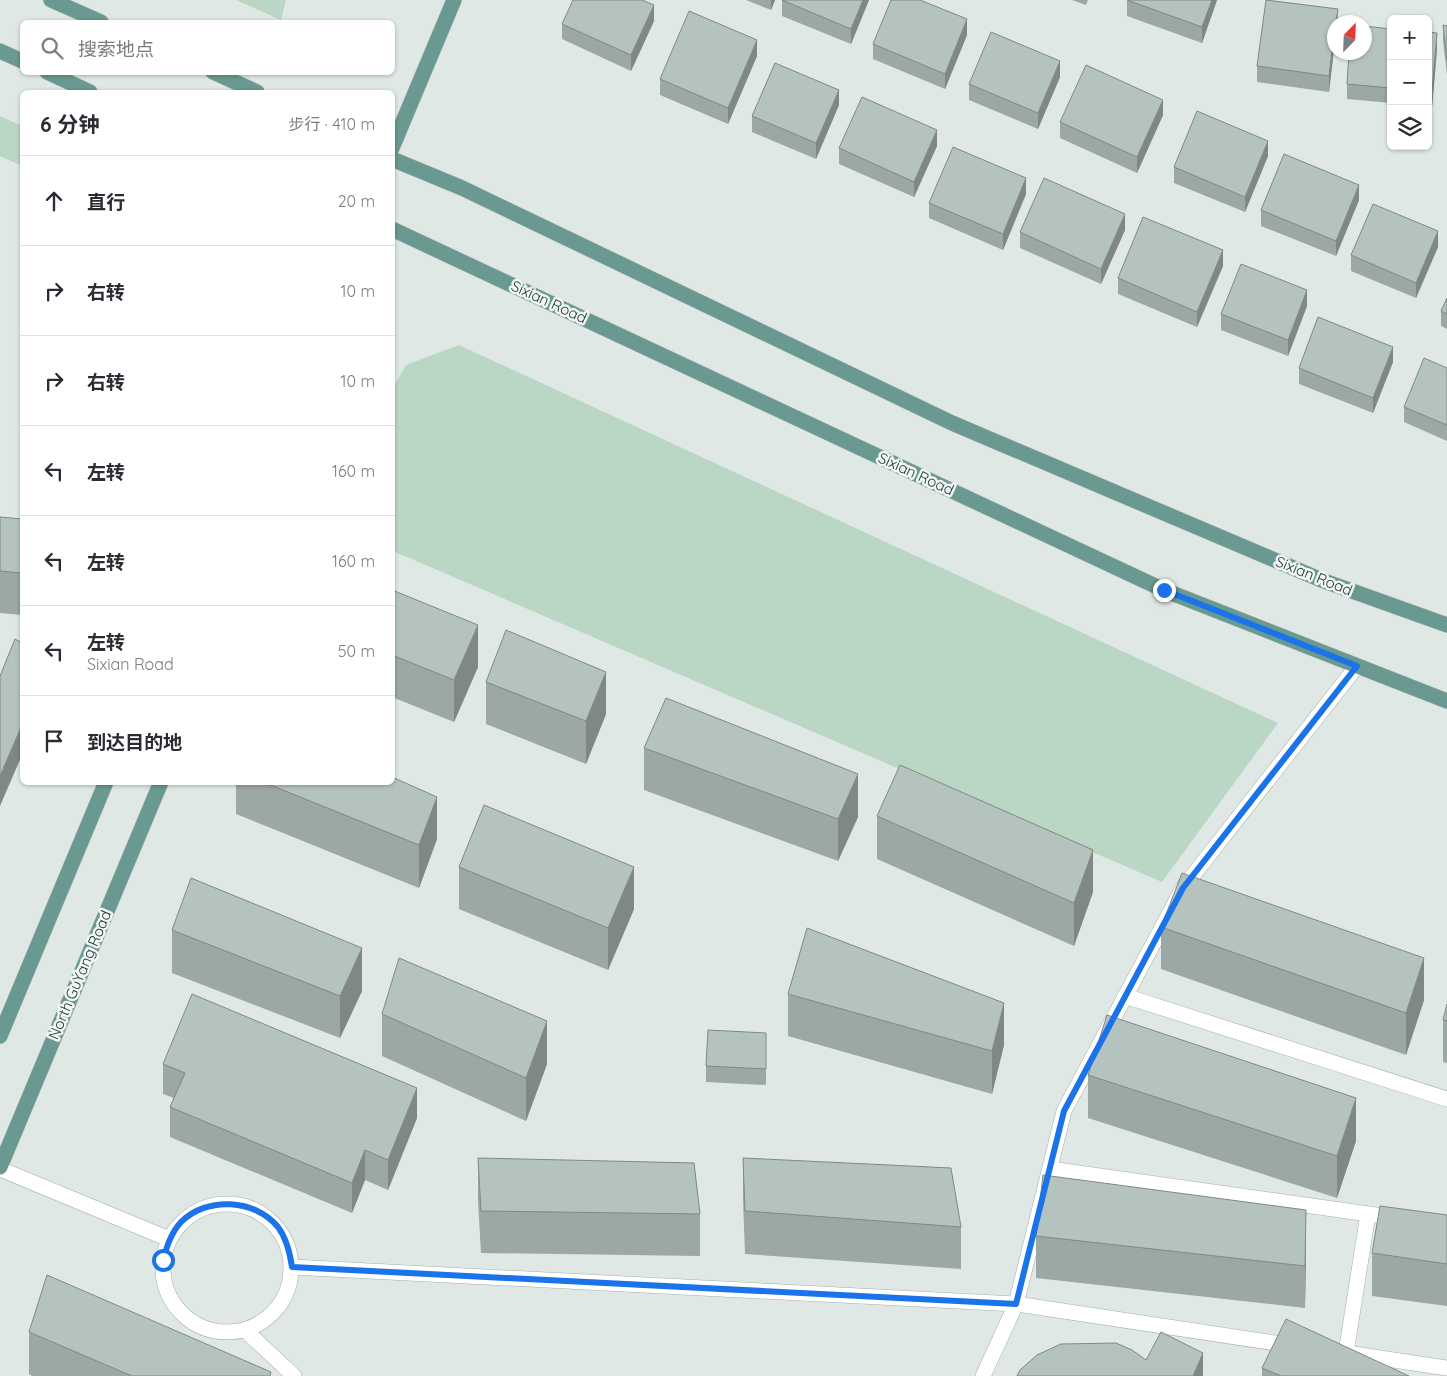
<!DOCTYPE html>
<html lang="zh">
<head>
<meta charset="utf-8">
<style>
  body { margin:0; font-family:Quicksand,"Noto Sans SC",sans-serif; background:#f7f7f7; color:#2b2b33 }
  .controls { position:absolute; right:15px; top:15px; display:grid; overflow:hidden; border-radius:8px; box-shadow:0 1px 4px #0004 }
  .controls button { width:45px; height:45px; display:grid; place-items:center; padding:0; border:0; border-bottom:1px solid #e1e1e2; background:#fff; color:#2b2b33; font:25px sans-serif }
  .compass { position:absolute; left:1327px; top:15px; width:45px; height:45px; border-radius:50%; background:#fff; box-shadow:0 1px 4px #0004; rotate:23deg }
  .stop { position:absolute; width:15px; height:15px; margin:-11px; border:4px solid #1a73e8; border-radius:50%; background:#fff }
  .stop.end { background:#1a73e8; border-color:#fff; box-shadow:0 1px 5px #0008 }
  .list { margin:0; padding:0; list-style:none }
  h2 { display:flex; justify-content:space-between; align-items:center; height:65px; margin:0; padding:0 20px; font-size:21px }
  h2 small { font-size:16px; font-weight:400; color:#7c7c81 }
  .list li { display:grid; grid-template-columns:32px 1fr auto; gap:15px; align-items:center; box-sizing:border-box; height:90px; padding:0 20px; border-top:1px solid #e1e1e2 }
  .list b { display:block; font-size:19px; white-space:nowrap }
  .list p { margin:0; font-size:16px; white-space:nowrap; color:#7c7c81 }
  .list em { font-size:16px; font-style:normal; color:#7c7c81 }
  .icon { flex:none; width:28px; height:28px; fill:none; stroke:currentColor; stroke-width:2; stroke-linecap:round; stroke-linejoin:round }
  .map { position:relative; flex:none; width:1447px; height:1376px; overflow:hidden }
  .search { position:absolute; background:#fff; box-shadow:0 1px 4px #0004; left:20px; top:20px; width:375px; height:55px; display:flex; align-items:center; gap:12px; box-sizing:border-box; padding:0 18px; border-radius:8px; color:#7c7c81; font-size:19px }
  .panel { position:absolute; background:#fff; box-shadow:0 1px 4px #0004; left:20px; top:90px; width:375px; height:695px; border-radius:8px }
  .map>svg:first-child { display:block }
  .green { fill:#bad7c5 }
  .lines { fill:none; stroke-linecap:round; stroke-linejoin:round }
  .minor-casing { stroke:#a3afac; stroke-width:16 }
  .major-casing { stroke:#bdc3c2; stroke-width:16 }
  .minor { stroke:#fff; stroke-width:15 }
  .major { stroke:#699990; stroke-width:15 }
  .wall { fill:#9ca8a3 }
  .shaded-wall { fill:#7f8885 }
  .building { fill:#b5c3be; stroke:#7f8885 }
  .route { stroke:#1a73e8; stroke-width:6 }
  .labels { text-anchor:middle; stroke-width:5; stroke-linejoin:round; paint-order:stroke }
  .street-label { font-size:15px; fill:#223633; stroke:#eff6f3 }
</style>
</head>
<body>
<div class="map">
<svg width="1447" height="1376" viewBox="0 0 1447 1376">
  <rect width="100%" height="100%" fill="#dfe8e5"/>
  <!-- green -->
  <g class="green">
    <polygon points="236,0 286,0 281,20"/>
    <polygon points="0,116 22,126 22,166 0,156"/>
    <polygon points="459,345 1278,723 1162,882 393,551 393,388 406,365"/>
  </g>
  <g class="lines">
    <defs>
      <g id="minor">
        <polyline points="1125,996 1447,1099"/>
        <polyline points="0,1169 169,1239"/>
        <polyline points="1050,1169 1397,1218"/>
        <circle cx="227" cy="1268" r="64"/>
        <polyline points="292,1267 1016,1304 1064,1111 1183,888 1357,666"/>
        <polyline points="246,1331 294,1376"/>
        <polyline points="1346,1353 1368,1214"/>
        <polyline points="1347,1353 1447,1368"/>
        <polyline points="983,1376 1016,1304 1295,1346"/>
      </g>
      <g id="major">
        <polyline points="51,0 101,22"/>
        <polyline points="0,51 22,61"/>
        <polyline points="47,72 90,92"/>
        <polyline points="213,72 257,92"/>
        <polyline points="392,148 454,0"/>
        <polyline points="392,159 462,188 952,423 1324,581 1447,625"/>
        <polyline points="392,229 1164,590 1447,701"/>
        <polyline points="0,1036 106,782"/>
        <polyline points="0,1167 161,782"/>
      </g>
    </defs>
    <!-- minor casing -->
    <use href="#minor" class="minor-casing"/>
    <!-- major casing -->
    <use href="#major" class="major-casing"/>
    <!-- minor -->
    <use href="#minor" class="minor"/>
    <!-- major -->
    <use href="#major" class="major"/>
  </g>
  <!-- wall -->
  <g class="wall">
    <polygon points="746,0 775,0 771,10"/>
    <polygon points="782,0 869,0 851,44 782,16"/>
    <polygon points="1072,0 1088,0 1086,5"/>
    <polygon points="1127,0 1217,0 1202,43 1127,16"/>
    <polygon points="1266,0 1338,9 1338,22 1334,22 1334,49 1329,92 1257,82 1257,66"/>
    <polygon points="654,21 631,71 562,39 562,24"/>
    <polygon points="1443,25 1447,26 1447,75 1443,41"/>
    <polygon points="1391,29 1391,103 1347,99 1347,84"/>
    <polygon points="1428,32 1437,49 1432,107 1428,107"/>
    <polygon points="967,35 945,89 873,59 873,44"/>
    <polygon points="757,56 728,124 660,95 660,79"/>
    <polygon points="1060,77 1038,129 969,100 969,84"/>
    <polygon points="839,105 816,159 752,132 752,116"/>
    <polygon points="1163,115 1137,173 1060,138 1060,122"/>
    <polygon points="937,146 914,197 839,164 839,148"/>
    <polygon points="1268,156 1245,212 1174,183 1174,167"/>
    <polygon points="1026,194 1003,250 929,218 929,203"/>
    <polygon points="1359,200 1336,256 1261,226 1261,210"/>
    <polygon points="1125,230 1101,284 1020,248 1020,232"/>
    <polygon points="1438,247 1416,298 1351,271 1351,255"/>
    <polygon points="1223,266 1197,327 1118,294 1118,278"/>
    <polygon points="1447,298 1447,329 1441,326 1441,311"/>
    <polygon points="1307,306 1288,356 1221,330 1221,314"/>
    <polygon points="1393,362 1373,413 1299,384 1299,368"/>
    <polygon points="1447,368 1447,441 1404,422 1404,407"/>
    <polygon points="0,517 22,519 22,615 0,613"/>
    <polygon points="392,590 478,667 454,722 392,697"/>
    <polygon points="486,682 606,714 586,764 486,724"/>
    <polygon points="644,748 858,817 838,861 644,790"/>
    <polygon points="236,782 392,782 437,839 419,888 236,814"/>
    <polygon points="877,816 1093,892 1074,946 877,859"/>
    <polygon points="459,867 634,909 608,970 459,909"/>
    <polygon points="1161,927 1424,1000 1406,1055 1161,969"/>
    <polygon points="172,930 362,991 340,1038 172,973"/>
    <polygon points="788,994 1004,1045 992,1094 788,1036"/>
    <polygon points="1447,1004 1447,1063 1443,1062 1443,1020"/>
    <polygon points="382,1014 547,1064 526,1121 382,1056"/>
    <polygon points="766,1033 766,1085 706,1082 706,1066"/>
    <polygon points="163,1064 417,1118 388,1190 365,1180 352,1213 170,1137 170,1107 174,1098 163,1094"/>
    <polygon points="1088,1075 1356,1141 1337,1198 1088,1118"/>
    <polygon points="478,1158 700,1214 700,1256 481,1253 478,1201"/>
    <polygon points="743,1158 961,1227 961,1269 745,1254 743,1200"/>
    <polygon points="1447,1215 1447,1306 1372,1296 1372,1253"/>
    <polygon points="1036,1236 1306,1253 1305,1308 1036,1278"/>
    <polygon points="29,1332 271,1376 32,1376 29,1374"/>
    <polygon points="1262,1368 1409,1376 1262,1376"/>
  </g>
  <!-- shaded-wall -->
  <g class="shaded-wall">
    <polygon points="771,0 775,0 771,10"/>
    <polygon points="863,0 869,0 851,44 851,29"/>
    <polygon points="1212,0 1217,0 1202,43 1202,27"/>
    <polygon points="654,5 654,21 631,71 631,55"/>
    <polygon points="967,19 967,35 945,89 945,74"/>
    <polygon points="1437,33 1437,49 1432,107 1432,91"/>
    <polygon points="1334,34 1334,49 1329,92 1329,76"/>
    <polygon points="757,40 757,56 728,124 728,108"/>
    <polygon points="1060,61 1060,77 1038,129 1038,113"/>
    <polygon points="839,90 839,105 816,159 816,143"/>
    <polygon points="1163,100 1163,115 1137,173 1137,157"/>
    <polygon points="937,130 937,146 914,197 914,182"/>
    <polygon points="1268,141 1268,156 1245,212 1245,197"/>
    <polygon points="1026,178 1026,194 1003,250 1003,234"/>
    <polygon points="1359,185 1359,200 1336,256 1336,241"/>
    <polygon points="1125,214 1125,230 1101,284 1101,269"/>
    <polygon points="1438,231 1438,247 1416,298 1416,283"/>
    <polygon points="1223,250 1223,266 1197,327 1197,312"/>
    <polygon points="1307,290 1307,306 1288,356 1288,340"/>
    <polygon points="1393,347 1393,362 1373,413 1373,398"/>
    <polygon points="478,625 478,667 454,722 454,680"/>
    <polygon points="606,672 606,714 586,764 586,721"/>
    <polygon points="22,725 22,755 0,806 0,776"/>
    <polygon points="858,774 858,817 838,861 838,819"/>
    <polygon points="437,797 437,839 419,888 419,845"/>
    <polygon points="1093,850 1093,892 1074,946 1074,903"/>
    <polygon points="634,867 634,909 608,970 608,928"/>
    <polygon points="362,948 362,991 340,1038 340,996"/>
    <polygon points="1424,958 1424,1000 1406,1055 1406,1013"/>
    <polygon points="1004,1003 1004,1045 992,1094 992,1051"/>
    <polygon points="547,1021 547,1064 526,1121 526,1078"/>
    <polygon points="417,1088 417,1118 388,1190 388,1160"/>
    <polygon points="1356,1098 1356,1141 1337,1198 1337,1156"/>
    <polygon points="365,1150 365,1180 352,1213 352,1183"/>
    <polygon points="1306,1210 1306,1253 1305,1308 1305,1266"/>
    <polygon points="1203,1353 1203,1376 1193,1376"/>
  </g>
  <!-- building -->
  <g class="building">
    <polygon points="573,0 642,0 654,5 631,55 562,24"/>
    <polygon points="782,0 863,0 851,29"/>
    <polygon points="891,0 920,0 967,19 945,74 873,44"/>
    <polygon points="1127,0 1212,0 1202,27"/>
    <polygon points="1266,0 1338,9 1336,22 1334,22 1334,34 1329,76 1257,66"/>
    <polygon points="689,11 757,40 728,108 660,79"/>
    <polygon points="1443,25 1447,26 1447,60"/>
    <polygon points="1364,26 1391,29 1391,88 1347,84 1349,52 1364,52"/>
    <polygon points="991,32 1060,61 1038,113 969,84"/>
    <polygon points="1428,32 1437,33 1432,91 1428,91"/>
    <polygon points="775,63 839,90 816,143 752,116"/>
    <polygon points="1086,65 1163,100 1137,157 1060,122"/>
    <polygon points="862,97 937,130 914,182 839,148"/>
    <polygon points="1197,111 1268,141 1245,197 1174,167"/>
    <polygon points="953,147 1026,178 1003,234 929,203"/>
    <polygon points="1284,154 1359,185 1336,241 1261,210"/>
    <polygon points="1044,178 1125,214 1101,269 1020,232"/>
    <polygon points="1373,204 1438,231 1416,283 1351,255"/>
    <polygon points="1143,217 1223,250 1197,312 1118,278"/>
    <polygon points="1241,264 1307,290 1288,340 1221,314"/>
    <polygon points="1447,298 1447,314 1441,311"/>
    <polygon points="1318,317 1393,347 1373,398 1299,368"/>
    <polygon points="1424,358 1447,368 1447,425 1404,407"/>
    <polygon points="0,517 22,519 22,573 0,571"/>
    <polygon points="392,590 478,625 454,680 392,655"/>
    <polygon points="506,630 606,672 586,721 486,682"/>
    <polygon points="15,639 22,643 22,725 0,776 0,676"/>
    <polygon points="666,698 858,774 838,819 644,748"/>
    <polygon points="900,765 1093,850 1074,903 877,816"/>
    <polygon points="392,777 437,797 419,845 263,782 392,782"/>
    <polygon points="484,805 634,867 608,928 459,867"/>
    <polygon points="1182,873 1424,958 1406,1013 1161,927"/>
    <polygon points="191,878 362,948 340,996 172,930"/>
    <polygon points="807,928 1004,1003 992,1051 788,994"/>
    <polygon points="399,958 547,1021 526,1078 382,1014"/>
    <polygon points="192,994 417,1088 388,1160 365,1150 352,1183 170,1107 185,1073 163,1064"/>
    <polygon points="1447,1004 1447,1021 1443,1020"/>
    <polygon points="1107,1015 1356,1098 1337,1156 1088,1075"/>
    <polygon points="708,1030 766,1033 766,1069 706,1066"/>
    <polygon points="478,1158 694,1163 700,1214 481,1211"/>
    <polygon points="743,1158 951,1168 961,1227 745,1211"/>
    <polygon points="1043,1175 1306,1210 1305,1266 1036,1236"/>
    <polygon points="1380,1206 1447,1215 1447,1264 1372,1253"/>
    <polygon points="47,1275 271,1372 270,1376 132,1376 29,1332"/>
    <polygon points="1286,1319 1409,1376 1281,1376 1262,1368"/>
    <polygon points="1161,1332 1203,1353 1193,1376 1017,1376 1020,1370 1037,1355 1061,1344 1116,1343 1132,1350 1146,1360"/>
  </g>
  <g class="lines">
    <!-- route -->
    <path class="route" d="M163 1260C167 1246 171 1233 181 1222 207 1196 255 1199 278 1227 287 1239 290 1253 292 1267L1016 1304 1064 1111 1183 888 1357 666 1164 590"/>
  </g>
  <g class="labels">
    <!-- street labels -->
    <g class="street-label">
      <text transform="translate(549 302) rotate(25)" y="5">Sixian Road</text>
      <text transform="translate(916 474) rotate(25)" y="5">Sixian Road</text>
      <text transform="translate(1314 576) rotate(22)" y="5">Sixian Road</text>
      <text transform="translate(80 975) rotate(-67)" y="5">North GuYang Road</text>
    </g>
  </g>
</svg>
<div class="controls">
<button>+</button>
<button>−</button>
<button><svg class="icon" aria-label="layers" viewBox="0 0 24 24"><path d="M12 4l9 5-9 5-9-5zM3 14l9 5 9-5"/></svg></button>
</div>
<svg class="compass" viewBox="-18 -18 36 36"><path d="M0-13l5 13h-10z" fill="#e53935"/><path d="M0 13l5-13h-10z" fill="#7c7c81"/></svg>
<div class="stop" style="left:163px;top:1260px"></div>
<div class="stop end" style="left:1164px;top:590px"></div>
<div class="search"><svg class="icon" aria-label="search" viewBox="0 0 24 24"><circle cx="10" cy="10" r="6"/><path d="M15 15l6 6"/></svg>搜索地点</div>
<section class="panel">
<h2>6 分钟<small>步行 · 410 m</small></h2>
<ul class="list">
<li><svg class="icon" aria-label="ahead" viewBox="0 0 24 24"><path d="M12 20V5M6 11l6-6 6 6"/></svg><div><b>直行</b></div><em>20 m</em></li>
<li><svg class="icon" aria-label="right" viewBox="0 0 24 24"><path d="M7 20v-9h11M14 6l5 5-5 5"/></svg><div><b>右转</b></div><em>10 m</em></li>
<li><svg class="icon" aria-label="right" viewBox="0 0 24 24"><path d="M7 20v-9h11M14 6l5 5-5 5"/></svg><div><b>右转</b></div><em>10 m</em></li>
<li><svg class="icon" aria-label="left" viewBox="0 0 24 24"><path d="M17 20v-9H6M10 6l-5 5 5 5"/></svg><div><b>左转</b></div><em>160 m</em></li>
<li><svg class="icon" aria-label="left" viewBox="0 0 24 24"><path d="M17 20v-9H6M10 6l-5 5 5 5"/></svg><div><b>左转</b></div><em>160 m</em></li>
<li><svg class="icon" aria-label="left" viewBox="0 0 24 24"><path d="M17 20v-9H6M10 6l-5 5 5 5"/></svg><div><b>左转</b><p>Sixian Road</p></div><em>50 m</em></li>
<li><svg class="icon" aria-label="arrive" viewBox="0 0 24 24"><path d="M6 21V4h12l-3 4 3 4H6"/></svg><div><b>到达目的地</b></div></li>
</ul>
</section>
</div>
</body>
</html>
